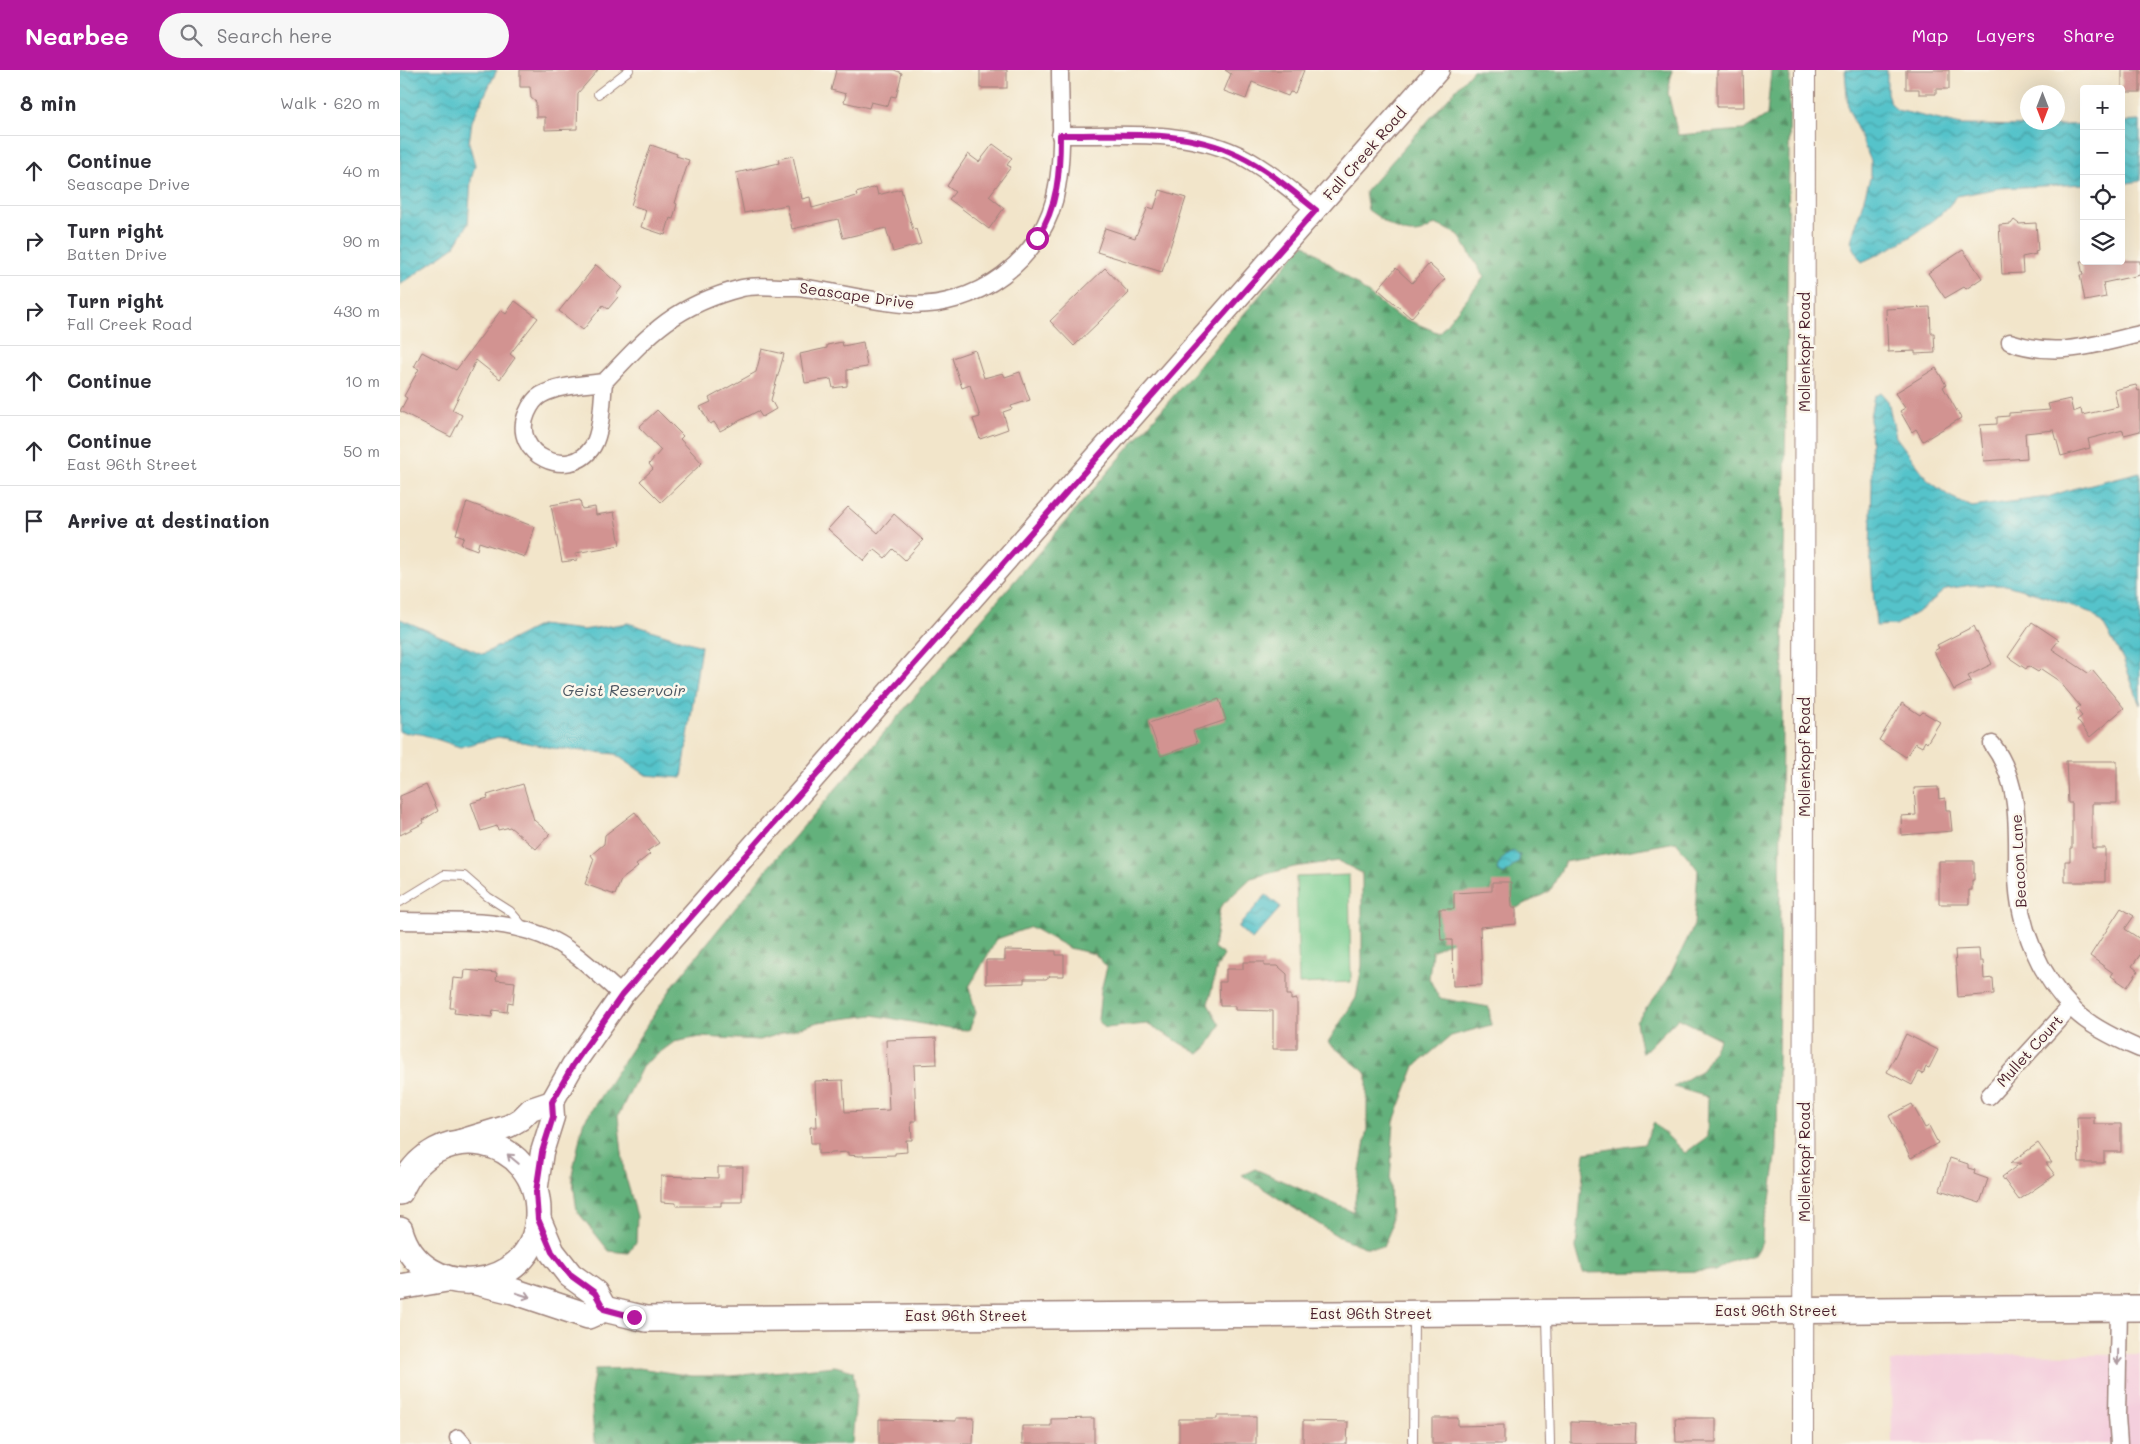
<!DOCTYPE html>
<html lang="en">
<head>
<meta charset="utf-8">
<style>
  body { margin:0; font-family:Mali,sans-serif; background:#f7f7f7; color:#2b2b33 }
  .controls { position:absolute; right:15px; top:15px; display:grid; overflow:hidden; border-radius:5px; box-shadow:0 5px 20px #0002 }
  .controls button { width:45px; height:45px; display:grid; place-items:center; padding:0; border:0; border-bottom:1px solid #e1e1e2; background:#fff; color:#2b2b33; font:25px sans-serif }
  .compass { position:absolute; left:1620px; top:15px; width:45px; height:45px; border-radius:50%; background:#fff; box-shadow:0 5px 20px #0002; rotate:180deg }
  .stop { position:absolute; width:15px; height:15px; margin:-11px; border:4px solid #b5179e; border-radius:50%; background:#fff }
  .stop.end { background:#b5179e; border-color:#fff; box-shadow:0 1px 5px #0008 }
  .list { margin:0; padding:0; list-style:none }
  h2 { display:flex; justify-content:space-between; align-items:center; height:65px; margin:0; padding:0 20px; font-size:21px }
  h2 small { font-size:16px; font-weight:400; color:#7c7c81 }
  .list li { display:grid; grid-template-columns:32px 1fr auto; gap:15px; align-items:center; box-sizing:border-box; height:70px; padding:0 20px; border-top:1px solid #e1e1e2 }
  .list b { display:block; font-size:19px; white-space:nowrap }
  .list p { margin:0; font-size:16px; white-space:nowrap; color:#7c7c81 }
  .list em { font-size:16px; font-style:normal; color:#7c7c81 }
  .icon { flex:none; width:28px; height:28px; fill:none; stroke:currentColor; stroke-width:2; stroke-linecap:round; stroke-linejoin:round }
  .map { position:relative; flex:none; width:1740px; height:1374px; overflow:hidden }
  header { display:flex; align-items:center; gap:30px; box-sizing:border-box; height:70px; padding:0 25px; background:#b5179e; color:#fff }
  header strong { font-size:24px }
  nav { display:flex; gap:28px; margin-inline-start:auto; font-size:18px }
  .search { width:350px; height:45px; background:#f7f7f7; display:flex; align-items:center; gap:12px; box-sizing:border-box; padding:0 18px; border-radius:28px; color:#7c7c81; font-size:19px }
  main { display:flex }
  aside { flex:1; background:#fff }
  .map>svg:first-child { display:block }
  .built { fill:#f4cfdd }
  .forest { fill:url(#forest-firs); stroke:#566853 }
  .pitch { fill:#7ace91; stroke:#62765e }
  .water { fill:url(#water-waves); stroke:#50717a }
  .building { fill:#d29391 }
  .lines { fill:none; stroke-linecap:round; stroke-linejoin:round }
  .service-casing { stroke:#9e827a; stroke-width:10 }
  .minor-casing { stroke:#9e827a; stroke-width:19 }
  .tertiary-casing { stroke:#9e827a; stroke-width:22 }
  .secondary-casing { stroke:#9e827a; stroke-width:25 }
  .primary-casing { stroke:#9e827a; stroke-width:28 }
  .service { stroke:#fff; stroke-width:8 }
  .minor { stroke:#fff; stroke-width:16 }
  .tertiary { stroke:#fff; stroke-width:20 }
  .secondary { stroke:#fff; stroke-width:22 }
  .primary { stroke:#fff; stroke-width:25 }
  .oneway { stroke:#ae9aa0 }
  .route { stroke:#b5179e; stroke-width:6 }
  .labels { text-anchor:middle; stroke-width:5; stroke-linejoin:round; paint-order:stroke }
  .street-label { font-size:15px; fill:#4a1f2b; stroke:#fbf7ec }
  .water-label { font-size:16px; font-style:italic; fill:#4e5863; stroke:#fbf7ec }
</style>
</head>
<body>
<header>
<strong>Nearbee</strong>
<div class="search"><svg class="icon" aria-label="search" viewBox="0 0 24 24"><circle cx="10" cy="10" r="6"/><path d="M15 15l6 6"/></svg>Search here</div>
<nav><a>Map</a><a>Layers</a><a>Share</a></nav>
</header>
<main>
<aside>
<h2>8 min<small>Walk · 620 m</small></h2>
<ul class="list">
<li><svg class="icon" aria-label="ahead" viewBox="0 0 24 24"><path d="M12 20V5M6 11l6-6 6 6"/></svg><div><b>Continue</b><p>Seascape Drive</p></div><em>40 m</em></li>
<li><svg class="icon" aria-label="right" viewBox="0 0 24 24"><path d="M7 20v-9h11M14 6l5 5-5 5"/></svg><div><b>Turn right</b><p>Batten Drive</p></div><em>90 m</em></li>
<li><svg class="icon" aria-label="right" viewBox="0 0 24 24"><path d="M7 20v-9h11M14 6l5 5-5 5"/></svg><div><b>Turn right</b><p>Fall Creek Road</p></div><em>430 m</em></li>
<li><svg class="icon" aria-label="ahead" viewBox="0 0 24 24"><path d="M12 20V5M6 11l6-6 6 6"/></svg><div><b>Continue</b></div><em>10 m</em></li>
<li><svg class="icon" aria-label="ahead" viewBox="0 0 24 24"><path d="M12 20V5M6 11l6-6 6 6"/></svg><div><b>Continue</b><p>East 96th Street</p></div><em>50 m</em></li>
<li><svg class="icon" aria-label="arrive" viewBox="0 0 24 24"><path d="M6 21V4h12l-3 4 3 4H6"/></svg><div><b>Arrive at destination</b></div></li>
</ul>
</aside>
<div class="map">
<svg width="1740" height="1374" viewBox="0 0 1740 1374">
  <defs>
    <pattern id="forest-firs" width="22" height="20" patternUnits="userSpaceOnUse" patternTransform="scale(1.25)"><rect width="22" height="20" fill="#63b17b"/><path d="M5 1l3.5 6h-7zM16 11l3.5 6h-7z" fill="#548f65"/></pattern>
    <pattern id="water-waves" width="16" height="10" patternUnits="userSpaceOnUse" patternTransform="scale(1.25)"><rect width="16" height="10" fill="#55c3ca"/><path d="M0 5q4-4 8 0t8 0" fill="none" stroke="#489ea4"/></pattern>
  </defs>
  <rect width="100%" height="100%" fill="#fbf7ec"/>
  <filter id="ink" filterUnits="userSpaceOnUse"><feTurbulence type="fractalNoise" baseFrequency=".02" numOctaves="2"/><feDisplacementMap in="SourceGraphic" scale="10" xChannelSelector="R" yChannelSelector="G"/><feConvolveMatrix kernelMatrix="1 2 1 2 8 2 1 2 1" color-interpolation-filters="sRGB"/></filter>
  <filter id="wash" filterUnits="userSpaceOnUse"><feTurbulence type="fractalNoise" baseFrequency=".0096" numOctaves="4" result="noise"/><feDisplacementMap in="SourceGraphic" scale="20" xChannelSelector="R" yChannelSelector="G"/><feGaussianBlur stdDeviation="1.12" result="paint"/><feColorMatrix in="noise" values="0 0 0 0 0 0 0 0 0 0 0 0 0 0 0 0 0 1.4 0 .05"/><feComposite in="paint" operator="in"/></filter>
  <g filter="url(#wash)">
    <rect width="100%" height="100%" fill="#f2e5ca"/>
    <!-- built -->
    <polygon class="built" points="1544,1284 1740,1285 1740,1374 1492,1374 1491,1292"/>
    <!-- forest -->
    <g class="forest">
      <path d="M1073 0H1272L1268 23 1278 65 1344 60 1367 45 1371 0H1390L1377 1080 1370 1130 1363 1152 1362 1172 1354 1185 1328 1193 1315 1201 1183 1203 1176 1178 1185 1083 1244 1074 1254 1053 1285 1083 1307 1067 1308 1027 1274 1017 1302 1000 1320 969 1278 948 1242 984 1236 952 1267 911 1294 855 1298 800 1276 772 1165 792 1150 821 1032 881 1029 908 1039 928 1089 937 1091 955 1051 966 1015 996 994 1051 990 1112 991 1158 983 1177H965L939 1167 842 1105 855 1099 953 1142 967 1059V1004L928 972 956 928 962 896V803L938 791 894 797 851 808 820 837 814 878 824 885 817 897 808 934 820 955 808 976 799 984 747 954 705 958 698 950 701 920 707 897 695 884 669 878 631 857 597 869 569 917 576 943 569 960 550 959 473 945 418 952 360 970 300 967 274 972 243 995 218 1046 224 1101 237 1146 236 1172 228 1183 209 1181 177 1141 172 1105 183 1053 274 914 372 793 904 174 996 245 1039 263 1084 207 1058 164 1035 154C1009 175 991 155 968 140L965 122Z"/>
      <polygon points="435,1296 453,1301 456,1324 452,1374 196,1374 194,1369 191,1323 195,1299 239,1298 292,1306 331,1306"/>
    </g>
    <!-- pitch -->
    <polygon class="pitch" points="949,805 951,912 899,914 896,807"/>
    <!-- water -->
    <g class="water">
      <polygon points="0,0 97,0 72,51 69,73 75,95 71,110 68,154 55,176 0,215"/>
      <path d="M1445 0H1487V23L1490 32 1497 40 1561 55 1647 56 1684 54V114L1600 118 1557 126C1534 157 1496 176 1462 192L1457 185 1451 171 1471 105V91L1448 38Z"/>
      <polygon points="1740,51 1740,111 1721,114 1721,52"/>
      <polygon points="1481,323 1488,331 1496,367 1529,411 1549,426 1572,437 1648,427 1672,419 1740,402 1740,635 1723,589 1705,557 1692,543 1648,527 1606,515 1571,515 1546,519 1521,540 1496,555 1476,556 1470,480 1472,415 1470,347 1474,326"/>
      <polygon points="0,549 83,584 140,555 183,560 228,553 301,576 282,708 246,705 215,684 152,678 98,667 60,677 21,664 0,662"/>
      <path d="M1114 781 1120 785 1119 791 1104 805 1097 801C1097 793 1106 782 1114 781Z"/>
      <polygon points="866,825 881,837 852,870 838,857"/>
    </g>
    <g id="blocks">
      <!-- building -->
      <g class="building">
        <polygon points="120,0 198,0 178,23 177,59 145,60 145,47 136,47 136,32 131,28 130,17 120,17"/>
        <polygon points="436,0 494,0 502,3 496,27 491,26 488,36 471,32 469,38 444,32 446,24 431,20"/>
        <rect x="580" y="0" width="27" height="18"/>
        <polygon points="825,0 904,0 895,23 890,22 888,26 852,12 846,29 824,21 831,4"/>
        <polygon points="1317,0 1343,0 1344,37 1317,37"/>
        <polygon points="1506,0 1549,0 1549,19 1536,19 1536,24 1519,24 1519,19 1506,19"/>
        <rect x="1722" y="0" width="18" height="22"/>
        <polygon points="593,74 612,88 607,95 611,97 589,126 604,138 589,159 549,129 555,122 547,116 568,84 579,92"/>
        <polygon points="251,75 277,84 276,86 289,90 275,133 277,134 273,149 270,148 265,165 241,157 246,140 231,135"/>
        <polygon points="393,86 402,129 410,127 412,138 457,126 456,123 476,117 478,125 501,119 513,160 516,159 521,174 493,182 486,158 443,168 438,149 392,159 387,135 344,143 336,103 379,93 378,89"/>
        <polygon points="760,120 786,128 762,202 697,182 705,158 735,168 748,137 754,139"/>
        <polygon points="1614,150 1619,154 1636,153 1638,181 1635,182 1636,184 1622,187 1623,203 1602,204 1599,155 1611,154"/>
        <polygon points="1563,180 1582,208 1566,219 1564,217 1545,228 1528,203"/>
        <polygon points="1680,191 1740,191 1740,205 1703,213 1706,227 1685,231 1680,205 1683,205"/>
        <polygon points="1029,194 1045,209 1011,248 978,219 996,198 1012,213"/>
        <polygon points="196,195 222,217 216,225 218,227 208,239 203,235 183,260 159,241"/>
        <polygon points="705,198 729,223 674,276 650,251"/>
        <polygon points="115,231 138,248 110,284 115,288 100,309 76,290 52,340 62,345 51,367 0,341 7,328 4,326 19,299 14,297 22,282 56,300 101,240 106,244"/>
        <polygon points="1530,237 1531,263 1534,263 1535,283 1515,284 1515,281 1488,282 1486,239"/>
        <polygon points="442,272 443,276 463,272 467,297 447,300 447,316 433,318 431,309 405,313 400,284 427,278 427,275"/>
        <polygon points="362,279 384,284 371,330 376,339 362,347 358,341 320,361 314,352 310,354 300,337 311,332 309,328 356,302"/>
        <polygon points="575,280 584,308 603,303 605,307 620,302 630,330 611,336 612,339 603,342 608,359 580,369 573,349 580,347 570,315 562,318 552,288"/>
        <polygon points="1536,298 1546,315 1543,317 1561,348 1523,371 1516,359 1512,362 1500,341 1505,338 1495,323"/>
        <polygon points="1736,315 1738,321 1740,320 1740,361 1724,365 1723,360 1688,369 1690,378 1661,386 1654,360 1625,363 1627,388 1584,391 1580,355 1597,354 1597,347 1609,346 1609,343 1650,340 1648,334 1670,329 1673,342 1681,339 1682,345 1718,337 1714,320"/>
        <polygon points="257,340 283,366 280,369 302,393 261,432 240,411 253,399 249,394 261,380 239,357"/>
        <polygon points="180,430 182,439 195,437 196,445 214,442 220,475 176,483 177,490 162,492 151,435"/>
        <polygon points="67,432 135,457 125,487 79,472 77,480 61,474 64,467 56,464"/>
        <polygon points="448,437 478,463 494,444 523,470 505,490 493,479 485,488 474,479 464,491 428,459"/>
        <polygon points="1632,552 1659,570 1652,579 1688,603 1692,600 1724,638 1690,667 1677,650 1682,646 1676,639 1680,636 1659,611 1641,599 1638,602 1628,596 1626,599 1608,587"/>
        <polygon points="1574,556 1592,594 1568,606 1571,611 1554,620 1534,581 1539,578 1537,575"/>
        <polygon points="819,629 826,650 793,661 797,673 761,686 749,653"/>
        <polygon points="1502,633 1520,645 1523,642 1540,652 1527,673 1525,671 1522,677 1515,673 1506,687 1479,670"/>
        <polygon points="1666,691 1717,691 1717,733 1692,733 1692,778 1705,778 1705,812 1665,812 1665,791 1670,791 1670,778 1672,778 1672,733 1668,733"/>
        <polygon points="123,714 134,750 150,764 136,779 110,757 98,760 97,756 81,761 71,733 88,728 87,725"/>
        <polygon points="26,715 38,741 23,750 24,753 0,765 0,726"/>
        <polygon points="1538,717 1539,729 1545,728 1546,740 1550,740 1552,761 1502,765 1501,746 1516,745 1514,718"/>
        <polygon points="235,742 259,773 247,781 250,784 236,795 238,797 221,810 215,825 185,814 194,789 191,785 204,774 205,765"/>
        <polygon points="1539,791 1574,791 1574,810 1572,810 1572,820 1569,820 1569,834 1539,834"/>
        <polygon points="1092,812 1111,812 1112,837 1116,837 1116,854 1080,857 1082,915 1053,916 1052,870 1041,870 1039,839 1054,839 1054,823 1092,821"/>
        <polygon points="1721,838 1734,846 1725,859 1740,869 1740,885 1732,896 1738,901 1727,917 1711,906 1713,903 1690,886"/>
        <polygon points="1579,879 1580,891 1583,891 1584,909 1593,908 1594,924 1558,927 1555,880"/>
        <polygon points="605,880 656,881 656,885 664,885 664,906 650,906 646,909 624,909 624,913 586,914 586,890 605,890"/>
        <polygon points="843,892 864,892 864,896 878,896 887,904 887,925 891,925 891,930 897,929 897,979 873,979 873,941 835,940 835,936 820,936 819,912 826,912 826,899 843,899"/>
        <polygon points="65,900 97,903 96,910 115,912 113,933 108,932 107,942 93,940 92,947 54,943 55,938 50,938 53,908 64,909"/>
        <polygon points="1506,964 1538,980 1529,998 1526,997 1523,1004 1519,1002 1512,1015 1487,1002"/>
        <polygon points="536,968 537,994 514,995 516,1051 511,1051 512,1070 506,1070 507,1082 495,1083 495,1085 459,1086 448,1085 448,1082 418,1084 418,1073 411,1073 410,1057 417,1057 415,1011 443,1010 445,1042 489,1040 486,970"/>
        <polygon points="1512,1034 1525,1058 1529,1056 1538,1073 1511,1088 1489,1046"/>
        <polygon points="1677,1047 1694,1047 1694,1054 1721,1054 1721,1082 1704,1082 1704,1093 1679,1093"/>
        <polygon points="1638,1073 1652,1093 1646,1093 1655,1105 1619,1130 1602,1107 1621,1093 1610,1093"/>
        <polygon points="1550,1088 1568,1094 1568,1098 1575,1100 1574,1104 1588,1109 1580,1133 1540,1120"/>
        <polygon points="318,1097 343,1097 342,1132 321,1132 321,1136 276,1136 276,1133 261,1132 261,1106 318,1108"/>
        <polygon points="817,1346 856,1346 856,1374 779,1374 779,1349 817,1349"/>
        <polygon points="556,1348 574,1348 573,1374 479,1374 479,1349 556,1351"/>
        <polygon points="694,1348 694,1374 622,1374 622,1356 651,1356 651,1349"/>
        <polygon points="1032,1348 1058,1348 1058,1356 1104,1355 1104,1374 1032,1374"/>
        <polygon points="1275,1348 1316,1348 1316,1372 1276,1372"/>
        <polygon points="903,1351 948,1352 947,1374 903,1374"/>
        <polygon points="1171,1352 1236,1354 1235,1374 1171,1374"/>
      </g>
    </g>
  </g>
  <g filter="url(#ink)">
    <use href="#blocks" fill-opacity="0" stroke="#9e827a" stroke-width="1"/>
    <g class="lines">
      <defs>
        <g id="service">
          <polyline points="198,24 229,0"/>
          <polyline points="0,832 44,805 64,806 88,827 110,841 123,856"/>
          <polyline points="1147,1246 1150,1374"/>
          <polyline points="1013,1374 1014,1246"/>
        </g>
        <g id="minor">
          <path d="M660 65C721 66 789 58 845 88 871 102 893 122 916 140"/>
          <path d="M1610 272C1656 288 1694 275 1740 264"/>
          <path d="M204 312C250 263 275 235 342 218 354 215 367 216 379 217 386 217 392 217 398 217 433 221 468 231 503 234 575 241 646 189 657 117 664 79 660 38 660 0"/>
          <path d="M204 312C202 330 202 361 193 376 170 413 109 384 127 343 130 336 134 329 141 325 159 315 183 315 204 312Z"/>
          <path d="M1592 674C1621 713 1617 759 1617 805 1618 856 1639 905 1675 941 1691 957 1719 970 1740 979"/>
          <path d="M0 851C50 852 106 847 152 870 178 883 200 906 222 925"/>
          <polyline points="1589,1026 1671,936"/>
          <polyline points="1719,1238 1717,1346 1719,1374"/>
          <polyline points="58,1368 63,1374"/>
        </g>
        <polyline id="tertiary" points="1403,1374 1405,0"/>
        <g id="secondary">
          <polyline points="60,1071 109,1056 121,1049 131,1039 152,1032"/>
          <polyline points="136,1122 142,1082 153,1047 152,1032 173,995 222,925 1038,0"/>
        </g>
        <g id="primary">
          <path d="M0 1122C33 1042 141 1064 138 1146 135 1225 21 1235 0 1160"/>
          <polyline points="138,1149 152,1182 170,1205 195,1223 204,1239"/>
          <polyline points="76,1212 113,1221 188,1246 204,1239 246,1249 1740,1238"/>
          <polyline points="0,1217 47,1209"/>
        </g>
      </defs>
      <!-- service casing -->
      <use href="#service" class="service-casing"/>
      <!-- minor casing -->
      <use href="#minor" class="minor-casing"/>
      <!-- tertiary casing -->
      <use href="#tertiary" class="tertiary-casing"/>
      <!-- secondary casing -->
      <use href="#secondary" class="secondary-casing"/>
      <!-- primary casing -->
      <use href="#primary" class="primary-casing"/>
      <!-- service -->
      <use href="#service" class="service"/>
      <!-- minor -->
      <use href="#minor" class="minor"/>
      <!-- tertiary -->
      <use href="#tertiary" class="tertiary"/>
      <!-- secondary -->
      <use href="#secondary" class="secondary"/>
      <!-- primary -->
      <use href="#primary" class="primary"/>
    </g>
    <!-- one-way arrows -->
    <defs><path id="oneway-shaft" d="M-6 0H5M1.5-3L5.5 0L1.5 3" fill="none" stroke-width="1.6" stroke-linecap="round" stroke-linejoin="round" transform="scale(1.25)"/></defs>
    <g class="oneway">
      <use href="#oneway-shaft" transform="translate(113 1089) rotate(-140)"/>
      <use href="#oneway-shaft" transform="translate(123 1225) rotate(18)"/>
      <use href="#oneway-shaft" transform="translate(1718 1287) rotate(91)"/>
    </g>
  </g>
  <g class="lines" filter="url(#ink)">
    <!-- route -->
    <path class="route" d="M234 1247 204 1239 195 1223 170 1205 152 1182 138 1149 136 1122 142 1082 153 1047 152 1032 173 995 222 925 916 140C891 120 867 99 838 85 783 58 719 66 660 65 660 102 658 136 637 168"/>
  </g>
  <g class="labels">
    <!-- street labels -->
    <g class="street-label">
      <text transform="translate(965 84) rotate(-49)" y="5">Fall Creek Road</text>
      <text transform="translate(457 226) rotate(8)" y="5">Seascape Drive</text>
      <text transform="translate(1405 282) rotate(-90)" y="5">Mollenkopf Road</text>
      <text transform="translate(1405 687) rotate(-90)" y="5">Mollenkopf Road</text>
      <text transform="translate(1619 791) rotate(-93)" y="5">Beacon Lane</text>
      <text transform="translate(1630 981) rotate(-48)" y="5">Mullet Court</text>
      <text transform="translate(1405 1092) rotate(-90)" y="5">Mollenkopf Road</text>
      <text x="1376" y="1246">East 96th Street</text>
      <text x="971" y="1249">East 96th Street</text>
      <text x="566" y="1251">East 96th Street</text>
    </g>
    <!-- water labels -->
    <g class="water-label">
      <text x="224" y="626">Geist Reservoir</text>
    </g>
  </g>
</svg>
<div class="controls">
<button>+</button>
<button>−</button>
<button><svg class="icon" aria-label="locate" viewBox="0 0 24 24"><circle cx="12" cy="12" r="6"/><path d="M12 2v4M12 18v4M2 12h4M18 12h4"/></svg></button>
<button><svg class="icon" aria-label="layers" viewBox="0 0 24 24"><path d="M12 4l9 5-9 5-9-5zM3 14l9 5 9-5"/></svg></button>
</div>
<svg class="compass" viewBox="-18 -18 36 36"><path d="M0-13l5 13h-10z" fill="#e53935"/><path d="M0 13l5-13h-10z" fill="#7c7c81"/></svg>
<div class="stop" style="left:637px;top:168px"></div>
<div class="stop end" style="left:234px;top:1247px"></div>
</div>
</main>
</body>
</html>
